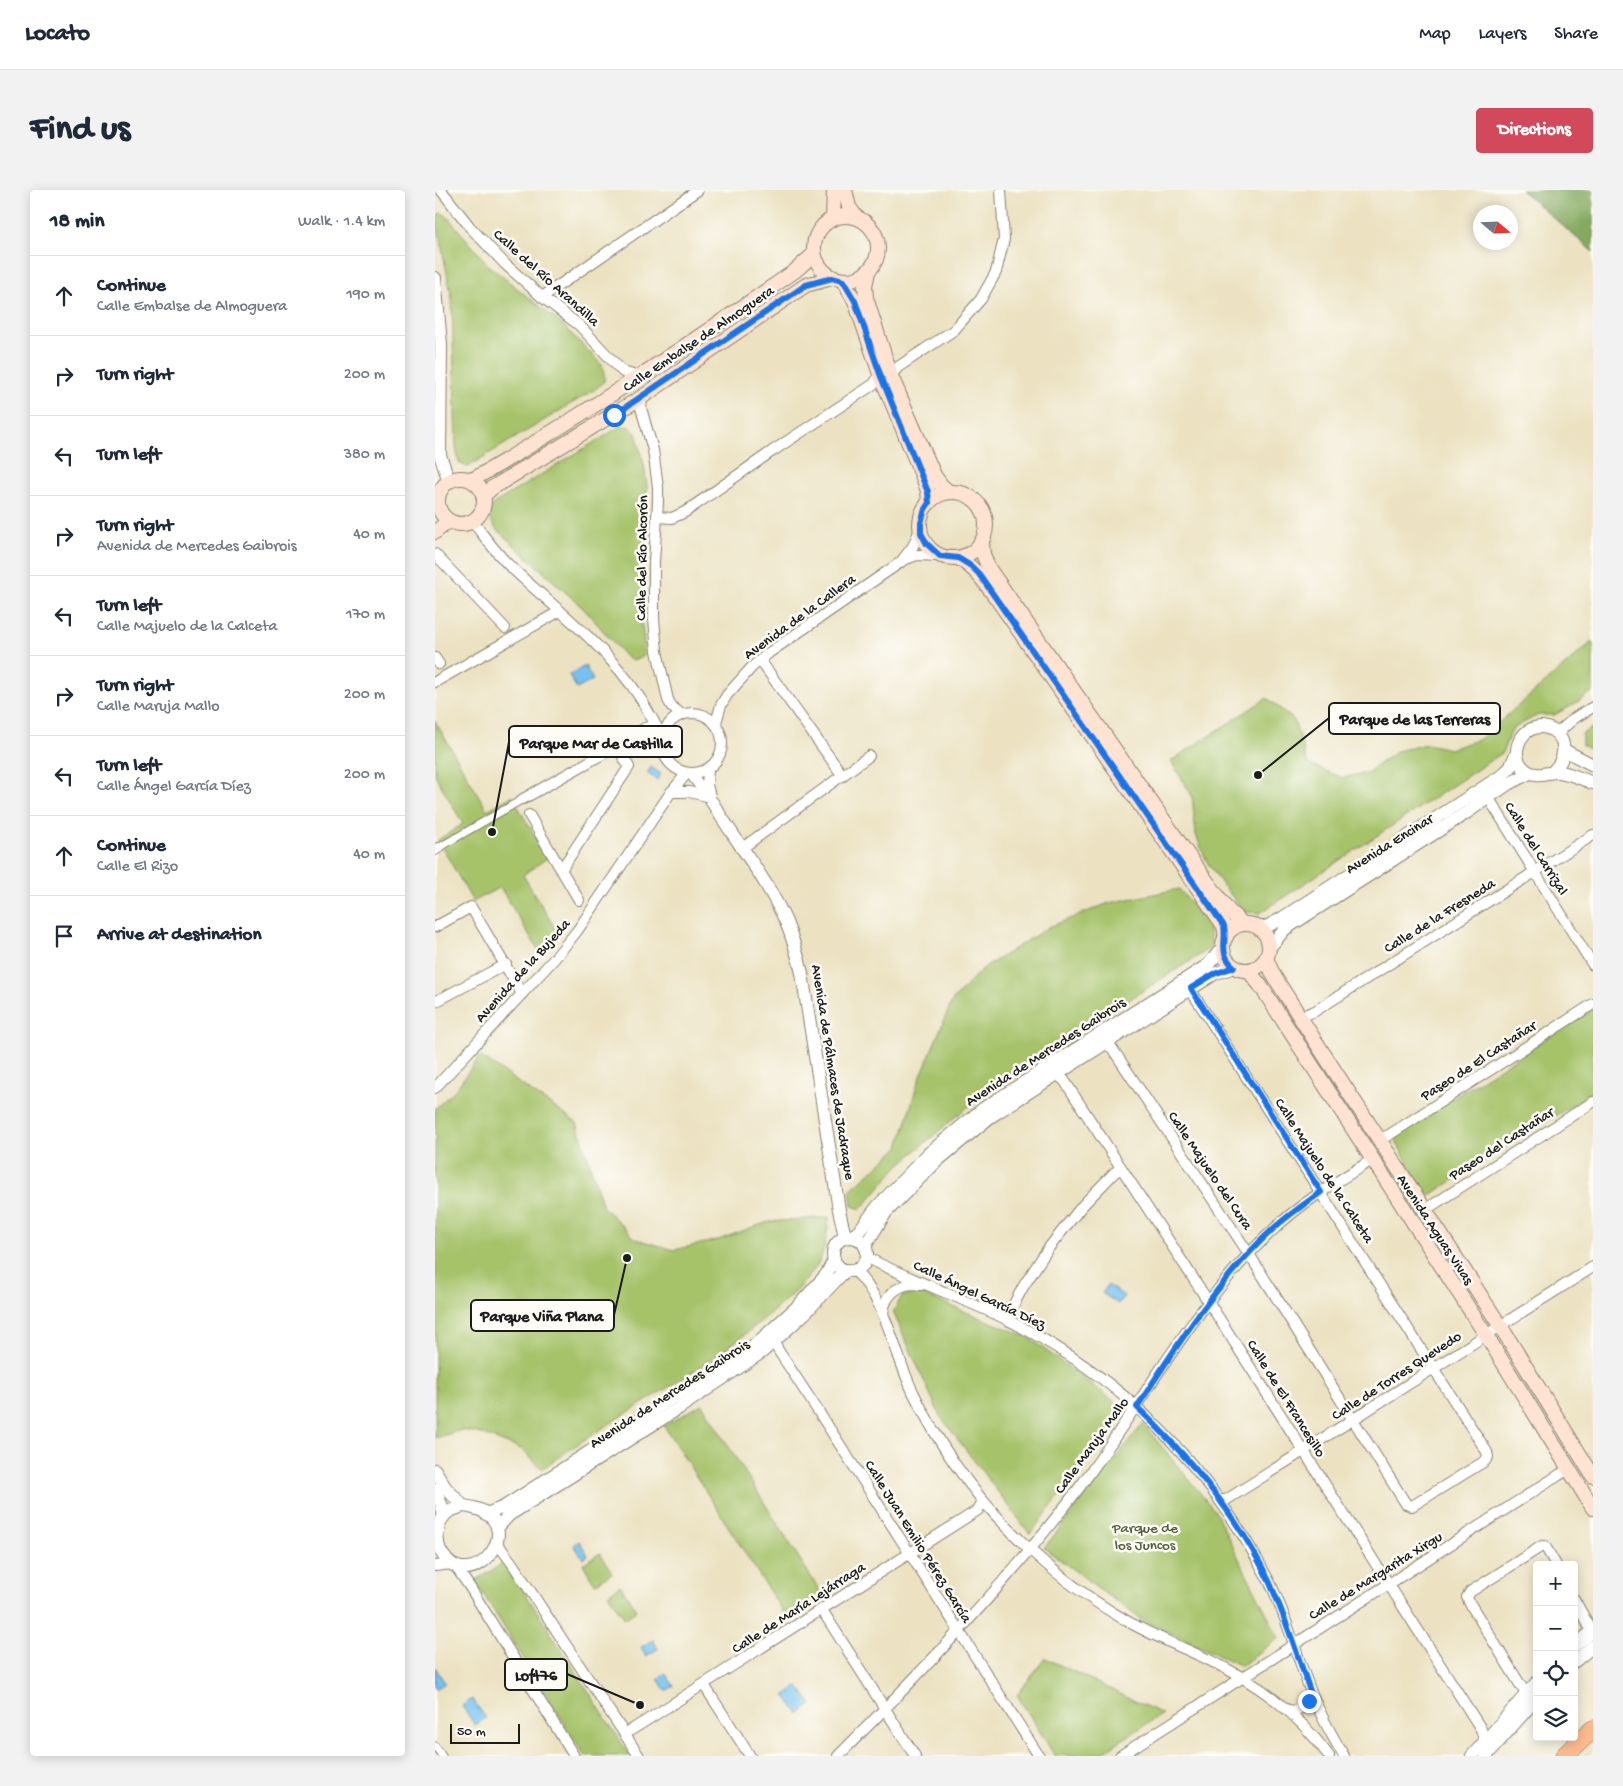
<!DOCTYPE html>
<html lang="en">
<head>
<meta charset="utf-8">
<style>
  body { margin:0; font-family:"Gochi Hand",sans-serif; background:#f2f2f3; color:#1f2937 }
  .controls { position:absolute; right:15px; bottom:15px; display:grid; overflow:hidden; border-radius:5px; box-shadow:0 2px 12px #0003 }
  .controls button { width:45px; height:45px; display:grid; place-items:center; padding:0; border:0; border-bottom:1px solid #e0e1e3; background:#fff; color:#1f2937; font:25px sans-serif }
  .compass { position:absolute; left:1038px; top:15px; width:45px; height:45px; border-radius:50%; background:#fff; box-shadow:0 2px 12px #0003; rotate:109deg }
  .scale { position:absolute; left:15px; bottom:12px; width:70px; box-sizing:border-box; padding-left:5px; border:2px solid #1c1c1c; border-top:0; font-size:14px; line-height:18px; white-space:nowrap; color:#1c1c1c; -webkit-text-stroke:4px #fdfcf7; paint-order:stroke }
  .stop { position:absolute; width:15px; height:15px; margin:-11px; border:4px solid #1a73e8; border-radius:50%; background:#fff }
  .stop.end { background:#1a73e8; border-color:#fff; box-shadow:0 1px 5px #0008 }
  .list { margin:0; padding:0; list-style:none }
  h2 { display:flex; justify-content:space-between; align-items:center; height:65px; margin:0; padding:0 20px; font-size:21px }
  h2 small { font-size:16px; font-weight:400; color:#747a83 }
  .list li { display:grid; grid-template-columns:32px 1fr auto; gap:15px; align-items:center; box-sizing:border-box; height:80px; padding:0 20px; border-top:1px solid #e0e1e3 }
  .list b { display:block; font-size:19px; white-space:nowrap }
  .list p { margin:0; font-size:16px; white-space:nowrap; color:#747a83 }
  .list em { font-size:16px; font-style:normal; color:#747a83 }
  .icon { flex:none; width:28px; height:28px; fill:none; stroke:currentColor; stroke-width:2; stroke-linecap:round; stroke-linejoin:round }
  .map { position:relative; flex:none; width:1158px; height:1566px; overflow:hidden; border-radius:5px }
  header { display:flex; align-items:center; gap:30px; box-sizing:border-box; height:70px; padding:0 25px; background:#fff; border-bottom:1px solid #e0e1e3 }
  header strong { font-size:24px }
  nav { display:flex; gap:28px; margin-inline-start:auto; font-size:18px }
  .intro { display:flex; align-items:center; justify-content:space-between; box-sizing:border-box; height:120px; padding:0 30px }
  h1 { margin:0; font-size:35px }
  .button { padding:12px 22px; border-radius:5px; background:#d1495b; color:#fff; font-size:18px; font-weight:700 }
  main { display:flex; gap:30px; padding:0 30px }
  aside { flex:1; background:#fff; border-radius:5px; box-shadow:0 2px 12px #0003 }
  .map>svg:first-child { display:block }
  .green { fill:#a6c36a; stroke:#617043 }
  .forest { fill:#84a95e; stroke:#50623d }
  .water { fill:#75c1ef; stroke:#486e86 }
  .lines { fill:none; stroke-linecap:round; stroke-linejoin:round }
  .pedestrian-casing { stroke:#847f6f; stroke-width:9 }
  .minor-casing { stroke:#847f6f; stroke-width:12 }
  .tertiary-casing { stroke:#847f6f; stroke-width:14 }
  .secondary-casing { stroke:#847f6f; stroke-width:16 }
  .motorway-casing { stroke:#847f6f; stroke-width:19 }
  .pedestrian { stroke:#fff; stroke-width:7 }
  .minor { stroke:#fff; stroke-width:10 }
  .tertiary { stroke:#fff; stroke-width:12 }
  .secondary { stroke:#fee3d2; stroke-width:14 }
  .motorway { stroke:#fcba8e; stroke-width:18 }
  .route { stroke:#1a73e8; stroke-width:6 }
  .labels { text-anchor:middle; stroke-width:5; stroke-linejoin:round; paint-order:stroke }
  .street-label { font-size:15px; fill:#1c1c1c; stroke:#fdfcf7 }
  .park-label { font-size:15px; fill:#535f3b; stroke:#fdfcf7 }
  .leader { fill:none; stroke:#1c1c1c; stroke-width:2 }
  .callout-dot { fill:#1c1c1c; stroke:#fdfcf7; stroke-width:2 }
  .callout { fill:#fdfcf7; stroke:#1c1c1c; stroke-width:2 }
  .callout-label { font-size:16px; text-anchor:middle; font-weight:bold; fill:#1c1c1c }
</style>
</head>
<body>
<header>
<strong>Locato</strong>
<nav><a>Map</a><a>Layers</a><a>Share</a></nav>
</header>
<div class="intro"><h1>Find us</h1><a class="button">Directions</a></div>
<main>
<aside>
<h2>18 min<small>Walk · 1.4 km</small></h2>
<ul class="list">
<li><svg class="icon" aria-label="ahead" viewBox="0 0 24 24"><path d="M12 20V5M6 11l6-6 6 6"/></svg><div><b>Continue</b><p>Calle Embalse de Almoguera</p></div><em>190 m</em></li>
<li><svg class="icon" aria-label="right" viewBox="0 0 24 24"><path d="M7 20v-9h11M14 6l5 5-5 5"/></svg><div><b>Turn right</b></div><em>200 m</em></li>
<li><svg class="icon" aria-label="left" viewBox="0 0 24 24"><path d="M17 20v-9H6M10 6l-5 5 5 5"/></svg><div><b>Turn left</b></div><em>380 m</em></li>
<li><svg class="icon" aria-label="right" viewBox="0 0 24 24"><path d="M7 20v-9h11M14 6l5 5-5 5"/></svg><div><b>Turn right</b><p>Avenida de Mercedes Gaibrois</p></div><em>40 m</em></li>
<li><svg class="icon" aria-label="left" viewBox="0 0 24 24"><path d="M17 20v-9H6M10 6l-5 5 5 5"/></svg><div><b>Turn left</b><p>Calle Majuelo de la Calceta</p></div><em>170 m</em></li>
<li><svg class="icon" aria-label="right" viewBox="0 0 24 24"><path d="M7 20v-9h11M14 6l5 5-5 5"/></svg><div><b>Turn right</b><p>Calle Maruja Mallo</p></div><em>200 m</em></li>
<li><svg class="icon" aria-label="left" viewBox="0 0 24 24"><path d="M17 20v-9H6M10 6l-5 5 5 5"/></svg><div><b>Turn left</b><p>Calle Ángel García Díez</p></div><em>200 m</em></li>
<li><svg class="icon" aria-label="ahead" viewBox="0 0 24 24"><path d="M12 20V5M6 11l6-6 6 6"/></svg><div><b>Continue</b><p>Calle El Rizo</p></div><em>40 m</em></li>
<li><svg class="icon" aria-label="arrive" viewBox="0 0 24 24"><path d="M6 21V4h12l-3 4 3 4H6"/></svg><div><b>Arrive at destination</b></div></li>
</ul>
</aside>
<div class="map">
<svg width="1158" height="1566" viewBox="0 0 1158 1566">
  <rect width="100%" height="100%" fill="#fdfcf7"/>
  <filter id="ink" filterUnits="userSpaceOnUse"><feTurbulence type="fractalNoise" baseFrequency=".02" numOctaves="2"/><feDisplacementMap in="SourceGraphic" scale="10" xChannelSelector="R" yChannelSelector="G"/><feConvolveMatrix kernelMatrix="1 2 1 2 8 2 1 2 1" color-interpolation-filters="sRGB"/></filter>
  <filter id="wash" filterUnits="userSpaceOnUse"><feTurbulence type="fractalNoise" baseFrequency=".0096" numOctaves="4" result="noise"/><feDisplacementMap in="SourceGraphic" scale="20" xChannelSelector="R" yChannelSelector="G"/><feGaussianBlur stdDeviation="1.12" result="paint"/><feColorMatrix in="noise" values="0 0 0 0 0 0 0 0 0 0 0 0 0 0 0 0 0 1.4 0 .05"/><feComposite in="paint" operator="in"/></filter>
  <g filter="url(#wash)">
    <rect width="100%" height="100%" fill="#ece2c2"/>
    <!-- green -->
    <g class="green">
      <polygon points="5,23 11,25 54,76 126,133 167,175 170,188 168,193 159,200 32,277 24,273 21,258 17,109 1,28"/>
      <polygon points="186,236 195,237 201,243 209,275 212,295 211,332 207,363 207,436 210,461 208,467 198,471 192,468 149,419 61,339 53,326 58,314"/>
      <polygon points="1158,451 1158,501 1138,515 1119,525 1103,525 1077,539 1067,563 825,723 810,722 787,694 772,672 761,645 757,606 736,571 832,508 859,530 873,574 908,588 933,582 962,561 992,554 1015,559 1045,549"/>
      <polygon points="0,531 52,620 77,606 112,668 88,685 123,743 105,763 65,697 38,712 3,650 28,634 0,585"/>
      <polygon points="1158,537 1158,560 1147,555 1147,544"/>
      <polygon points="744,699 773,734 777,757 643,842 530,919 464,975 426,1019 417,1016 415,1000 464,957 482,895 517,811 547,779 614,737 674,713"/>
      <polygon points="1158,819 1158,902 992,1007 958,946"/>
      <path d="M45 866 142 933 168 1017 201 1049 239 1060 283 1050 333 1032 394 1027C393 1040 389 1066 381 1077 367 1097 348 1113 330 1128 261 1187 179 1226 107 1279L86 1259 47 1244 27 1240 0 1248V919L20 900Z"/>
      <polygon points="484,1103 593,1147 691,1220 595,1344 505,1226 458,1122 467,1106"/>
      <polygon points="267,1214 388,1406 351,1427 229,1236"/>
      <polygon points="708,1234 780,1321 844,1448 806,1476 704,1428 609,1358"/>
      <polygon points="165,1363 177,1383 160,1394 148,1374"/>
      <polygon points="70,1372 195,1566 150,1566 40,1391"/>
      <polygon points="185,1395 202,1420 190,1429 173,1404"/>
      <polygon points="610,1468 727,1524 662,1566 620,1566 582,1505"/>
    </g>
    <!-- forest -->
    <polygon class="forest" points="1086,0 1158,0 1158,62"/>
    <!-- water -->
    <g class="water">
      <polygon points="150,476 158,490 142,499 134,485"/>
      <polygon points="216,577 226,584 222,590 212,583"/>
      <polygon points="673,1095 689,1106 683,1114 667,1103"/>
      <polygon points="144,1351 153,1365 148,1369 139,1355"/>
      <polygon points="218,1450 223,1459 211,1466 206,1457"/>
      <polygon points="0,1477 10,1493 1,1499 0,1498"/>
      <polygon points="230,1483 239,1496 231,1501 223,1489"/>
      <polygon points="363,1496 377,1515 364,1524 350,1505"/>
      <polygon points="37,1509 51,1528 40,1535 27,1516"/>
    </g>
  </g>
  <g filter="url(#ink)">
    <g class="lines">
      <defs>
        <g id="pedestrian">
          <polyline points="3,658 88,609"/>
          <polyline points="0,1556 7,1566"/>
        </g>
        <g id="minor">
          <polyline points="6,0 35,37 70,74 107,107 144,135 188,182 204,187"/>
          <polyline points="107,107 263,0"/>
          <polyline points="456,186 463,177 519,140 546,109 561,82 569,49 566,0"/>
          <polyline points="207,207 206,218 218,260 223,297 223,312 219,372 219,429 222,461 233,510 237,517 247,525"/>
          <polyline points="222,327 237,328 250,322 336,262 439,194 445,184"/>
          <path d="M37 331C51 348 63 366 79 380 110 409 144 435 172 466 188 483 204 504 215 525 220 533 223 540 228 548"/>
          <polyline points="0,364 70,438"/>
          <polyline points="468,370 482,365 505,366"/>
          <polyline points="0,468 4,474"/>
          <polyline points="325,470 408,586"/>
          <polyline points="0,492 125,421"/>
          <circle cx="257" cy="553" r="30"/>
          <polyline points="281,533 286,515 292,505 317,477 335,462 466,372 478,356 486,337"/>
          <polyline points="1122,543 1141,527 1158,517"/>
          <polyline points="273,579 272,595 275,606"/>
          <polyline points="256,584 273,607"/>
          <polyline points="236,602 254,602 272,606"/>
          <polyline points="1053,607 1158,775"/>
          <polyline points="88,609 182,556 210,538 219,536"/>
          <polyline points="94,625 144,710"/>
          <polyline points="306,659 434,566"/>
          <polyline points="0,660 3,658"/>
          <polyline points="126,680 194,577 182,556"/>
          <polyline points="0,737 36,717 87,804"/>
          <polyline points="0,812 71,774"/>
          <polyline points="865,827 880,821 1158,645"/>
          <polyline points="669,853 677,858 814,1064 971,1314 977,1316 1050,1271 1053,1267 1052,1262 757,802 756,798"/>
          <polyline points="621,884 629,890 773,1111 1046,1539 1050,1552"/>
          <polyline points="0,898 120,768 142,741 234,605 252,583"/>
          <polyline points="944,949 954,945 1158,814"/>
          <polyline points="990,1020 1158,912"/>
          <path d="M431 1067C477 1091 526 1107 573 1130 690 1189 772 1274 833 1389 852 1425 861 1465 876 1502 885 1524 897 1546 909 1566"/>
          <path d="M419 1080C451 1109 459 1163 478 1202 502 1251 534 1299 573 1338 608 1374 648 1406 692 1431 718 1446 747 1457 774 1470 823 1493 862 1522 894 1566"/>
          <path d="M448 1124C449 1104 466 1091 486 1095"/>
          <polyline points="571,1129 588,1097 612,1060 647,1016 679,983 683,980 687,980"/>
          <path d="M340 1152 343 1160C432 1294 517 1431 604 1566"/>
          <polyline points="785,1310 791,1310 1158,1077"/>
          <polyline points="62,1353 77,1373 204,1566"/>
          <polyline points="0,1376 17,1374"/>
          <polyline points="21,1377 36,1399 139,1566"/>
          <polyline points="1139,1409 1154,1436 1158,1440"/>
          <polyline points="387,1420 480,1566"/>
          <polyline points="269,1495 315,1566"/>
          <polyline points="1091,1504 1034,1412 1032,1407 1035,1402 1107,1356 1110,1356 1121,1375"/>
          <path d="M851 1519 859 1521C869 1517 873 1514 876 1503"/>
          <polyline points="190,1544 543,1320 548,1311"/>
          <path d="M403 1566C488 1481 571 1394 644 1298 709 1212 758 1114 838 1040 867 1012 903 991 937 970"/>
          <polyline points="685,1566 1124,1285 1129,1282 1137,1282"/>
        </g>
        <g id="tertiary">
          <polyline points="0,88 6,154 5,265 14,291"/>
          <polyline points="1129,560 1158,575"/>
          <path d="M1117 582C1130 571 1134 550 1117 540 1091 526 1068 564 1092 581 1103 588 1113 581 1125 582 1137 584 1147 589 1158 593"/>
          <path d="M277 612C301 652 332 689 351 732 358 749 363 766 367 783L404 1020 409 1042 413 1047"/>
          <polyline points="824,738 833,736 844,730 1066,586 1075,578 1081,564"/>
          <polyline points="835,757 850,739 1031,623 1073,594 1095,583"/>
          <polyline points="416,1047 424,1041 443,1016 493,964 549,918 773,775 788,757"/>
          <circle cx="415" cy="1064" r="17"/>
          <polyline points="430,1056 451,1022 502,971 555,927 779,784 799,777"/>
          <polyline points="0,1280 10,1297 28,1316"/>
          <polyline points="0,1300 6,1314 9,1326"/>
          <path d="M28 1316C105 1325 35 1416 5 1360 0 1349 3 1329 13 1322 18 1319 23 1318 28 1316Z"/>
          <polyline points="51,1324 69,1317 321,1154 363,1116 391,1085 399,1070"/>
          <polyline points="62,1338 74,1325 244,1218 327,1162 370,1123 406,1085 412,1080"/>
          <polyline points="1139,1456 1158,1441"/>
          <polyline points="1139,1472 1158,1456"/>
          <polyline points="1037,1566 1102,1492"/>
          <polyline points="1051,1566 1102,1508"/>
        </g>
        <g id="secondary">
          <polyline points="410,0 414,17 421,27"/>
          <circle cx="411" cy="58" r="32"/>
          <polyline points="398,28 399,0"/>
          <polyline points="433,82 430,96 431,108 456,186 499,285 506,295 514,302"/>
          <polyline points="408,91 420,111 445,184 489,290 493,301 494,313"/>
          <circle cx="26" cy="311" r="23"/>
          <path d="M37 290C148 226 254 154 360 81L379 64"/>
          <circle cx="518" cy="335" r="33"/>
          <polyline points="48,306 57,298 207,207 371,95 397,88"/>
          <polyline points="0,342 14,331"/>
          <polyline points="547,352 548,364 554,379 762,678 793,720 808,734"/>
          <path d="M523 368C544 380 555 400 569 419L789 736 791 747"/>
          <circle cx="811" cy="757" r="23"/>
          <polyline points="831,769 839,786 877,846 1066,1137 1158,1286"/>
          <polyline points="813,780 825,795 1051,1145 1158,1318"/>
        </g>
        <polyline id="motorway" points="1129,1566 1158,1539"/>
      </defs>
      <!-- pedestrian casing -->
      <use href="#pedestrian" class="pedestrian-casing"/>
      <!-- minor casing -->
      <use href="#minor" class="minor-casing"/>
      <!-- tertiary casing -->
      <use href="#tertiary" class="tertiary-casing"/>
      <!-- secondary casing -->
      <use href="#secondary" class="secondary-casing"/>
      <!-- motorway casing -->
      <use href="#motorway" class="motorway-casing"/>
      <!-- pedestrian -->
      <use href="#pedestrian" class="pedestrian"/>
      <!-- minor -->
      <use href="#minor" class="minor"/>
      <!-- tertiary -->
      <use href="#tertiary" class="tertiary"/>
      <!-- secondary -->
      <use href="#secondary" class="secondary"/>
      <!-- motorway -->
      <use href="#motorway" class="motorway"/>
    </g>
  </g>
  <g class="lines" filter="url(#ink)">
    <!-- route -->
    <path class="route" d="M179 225 371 95 397 88 408 91 420 111 445 184 493 302 494 313 490 319 486 333V343L492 354 505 366 523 368 536 376 544 384 789 736C792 753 783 762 799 777L779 784 756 798 757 800 886 1002C870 1014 853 1025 838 1039 783 1090 743 1154 702 1217 755 1268 803 1325 835 1393 851 1429 863 1466 876 1504L874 1511"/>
  </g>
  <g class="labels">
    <!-- street labels -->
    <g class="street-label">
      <text transform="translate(112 87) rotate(42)" y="5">Calle del Río Arandilla</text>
      <text transform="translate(263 148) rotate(-34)" y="5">Calle Embalse de Almoguera</text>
      <text transform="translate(206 368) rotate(-89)" y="5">Calle del Río Alcorón</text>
      <text transform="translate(364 426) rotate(-36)" y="5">Avenida de la Callera</text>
      <text transform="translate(954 653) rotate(-32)" y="5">Avenida Encinar</text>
      <text transform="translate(1102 658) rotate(58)" y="5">Calle del Carrizal</text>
      <text transform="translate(1004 725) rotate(-32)" y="5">Calle de la Fresneda</text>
      <text transform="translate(87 780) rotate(-48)" y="5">Avenida de la Bujeda</text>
      <text transform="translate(610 861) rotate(-33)" y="5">Avenida de Mercedes Gaibrois</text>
      <text transform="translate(1043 870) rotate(-33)" y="5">Paseo de El Castañar</text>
      <text transform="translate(399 882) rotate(81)" y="5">Avenida de Pálmaces de Jadraque</text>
      <text transform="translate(1066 953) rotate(-33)" y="5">Paseo del Castañar</text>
      <text transform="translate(776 980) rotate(56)" y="5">Calle Majuelo del Cura</text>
      <text transform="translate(890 980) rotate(57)" y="5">Calle Majuelo de la Calceta</text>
      <text transform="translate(1001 1039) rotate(57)" y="5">Avenida Aguas Vivas</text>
      <text transform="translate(545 1104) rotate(25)" y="5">Calle Ángel García Díez</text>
      <text transform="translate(961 1185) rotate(-33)" y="5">Calle de Torres Quevedo</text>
      <text transform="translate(234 1203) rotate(-33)" y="5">Avenida de Mercedes Gaibrois</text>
      <text transform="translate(852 1208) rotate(58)" y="5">Calle de El Francesillo</text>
      <text transform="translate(656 1255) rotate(-54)" y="5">Calle Maruja Mallo</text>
      <text transform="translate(484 1351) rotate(58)" y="5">Calle Juan Emilio Pérez García</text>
      <text transform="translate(940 1385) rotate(-32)" y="5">Calle de Margarita Xirgu</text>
      <text transform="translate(363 1417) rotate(-33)" y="5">Calle de María Lejárraga</text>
    </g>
    <!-- park labels -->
    <g class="park-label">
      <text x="710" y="1342">Parque de<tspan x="710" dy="17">los Juncos</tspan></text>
    </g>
  </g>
  <!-- callouts -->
  <path class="leader" d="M823 585L894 528M57 642L74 552M192 1068L179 1125M205 1515L132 1484"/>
  <g class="callout-dot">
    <circle cx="823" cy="585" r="5"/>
    <circle cx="57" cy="642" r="5"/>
    <circle cx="192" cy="1068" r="5"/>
    <circle cx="205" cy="1515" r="5"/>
  </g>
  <g class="callout">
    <rect x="894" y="513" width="171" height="31" rx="5"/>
    <rect x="74" y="536" width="173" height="31" rx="5"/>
    <rect x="36" y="1110" width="143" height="31" rx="5"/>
    <rect x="70" y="1469" width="62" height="31" rx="5"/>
  </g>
  <g class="callout-label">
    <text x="980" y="534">Parque de las Terreras</text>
    <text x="161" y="558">Parque Mar de Castilla</text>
    <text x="107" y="1131">Parque Viña Plana</text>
    <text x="101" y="1490">Loft76</text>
  </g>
</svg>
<div class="controls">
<button>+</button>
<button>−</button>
<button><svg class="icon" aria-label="locate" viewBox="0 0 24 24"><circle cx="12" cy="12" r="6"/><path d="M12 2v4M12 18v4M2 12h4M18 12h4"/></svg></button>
<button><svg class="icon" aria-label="layers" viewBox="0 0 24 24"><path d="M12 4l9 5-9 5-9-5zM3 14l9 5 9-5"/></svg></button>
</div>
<svg class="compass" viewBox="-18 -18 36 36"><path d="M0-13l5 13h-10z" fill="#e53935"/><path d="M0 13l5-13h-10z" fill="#747a83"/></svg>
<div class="scale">50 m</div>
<div class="stop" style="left:179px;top:225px"></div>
<div class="stop end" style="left:874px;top:1511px"></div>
</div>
</main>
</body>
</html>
